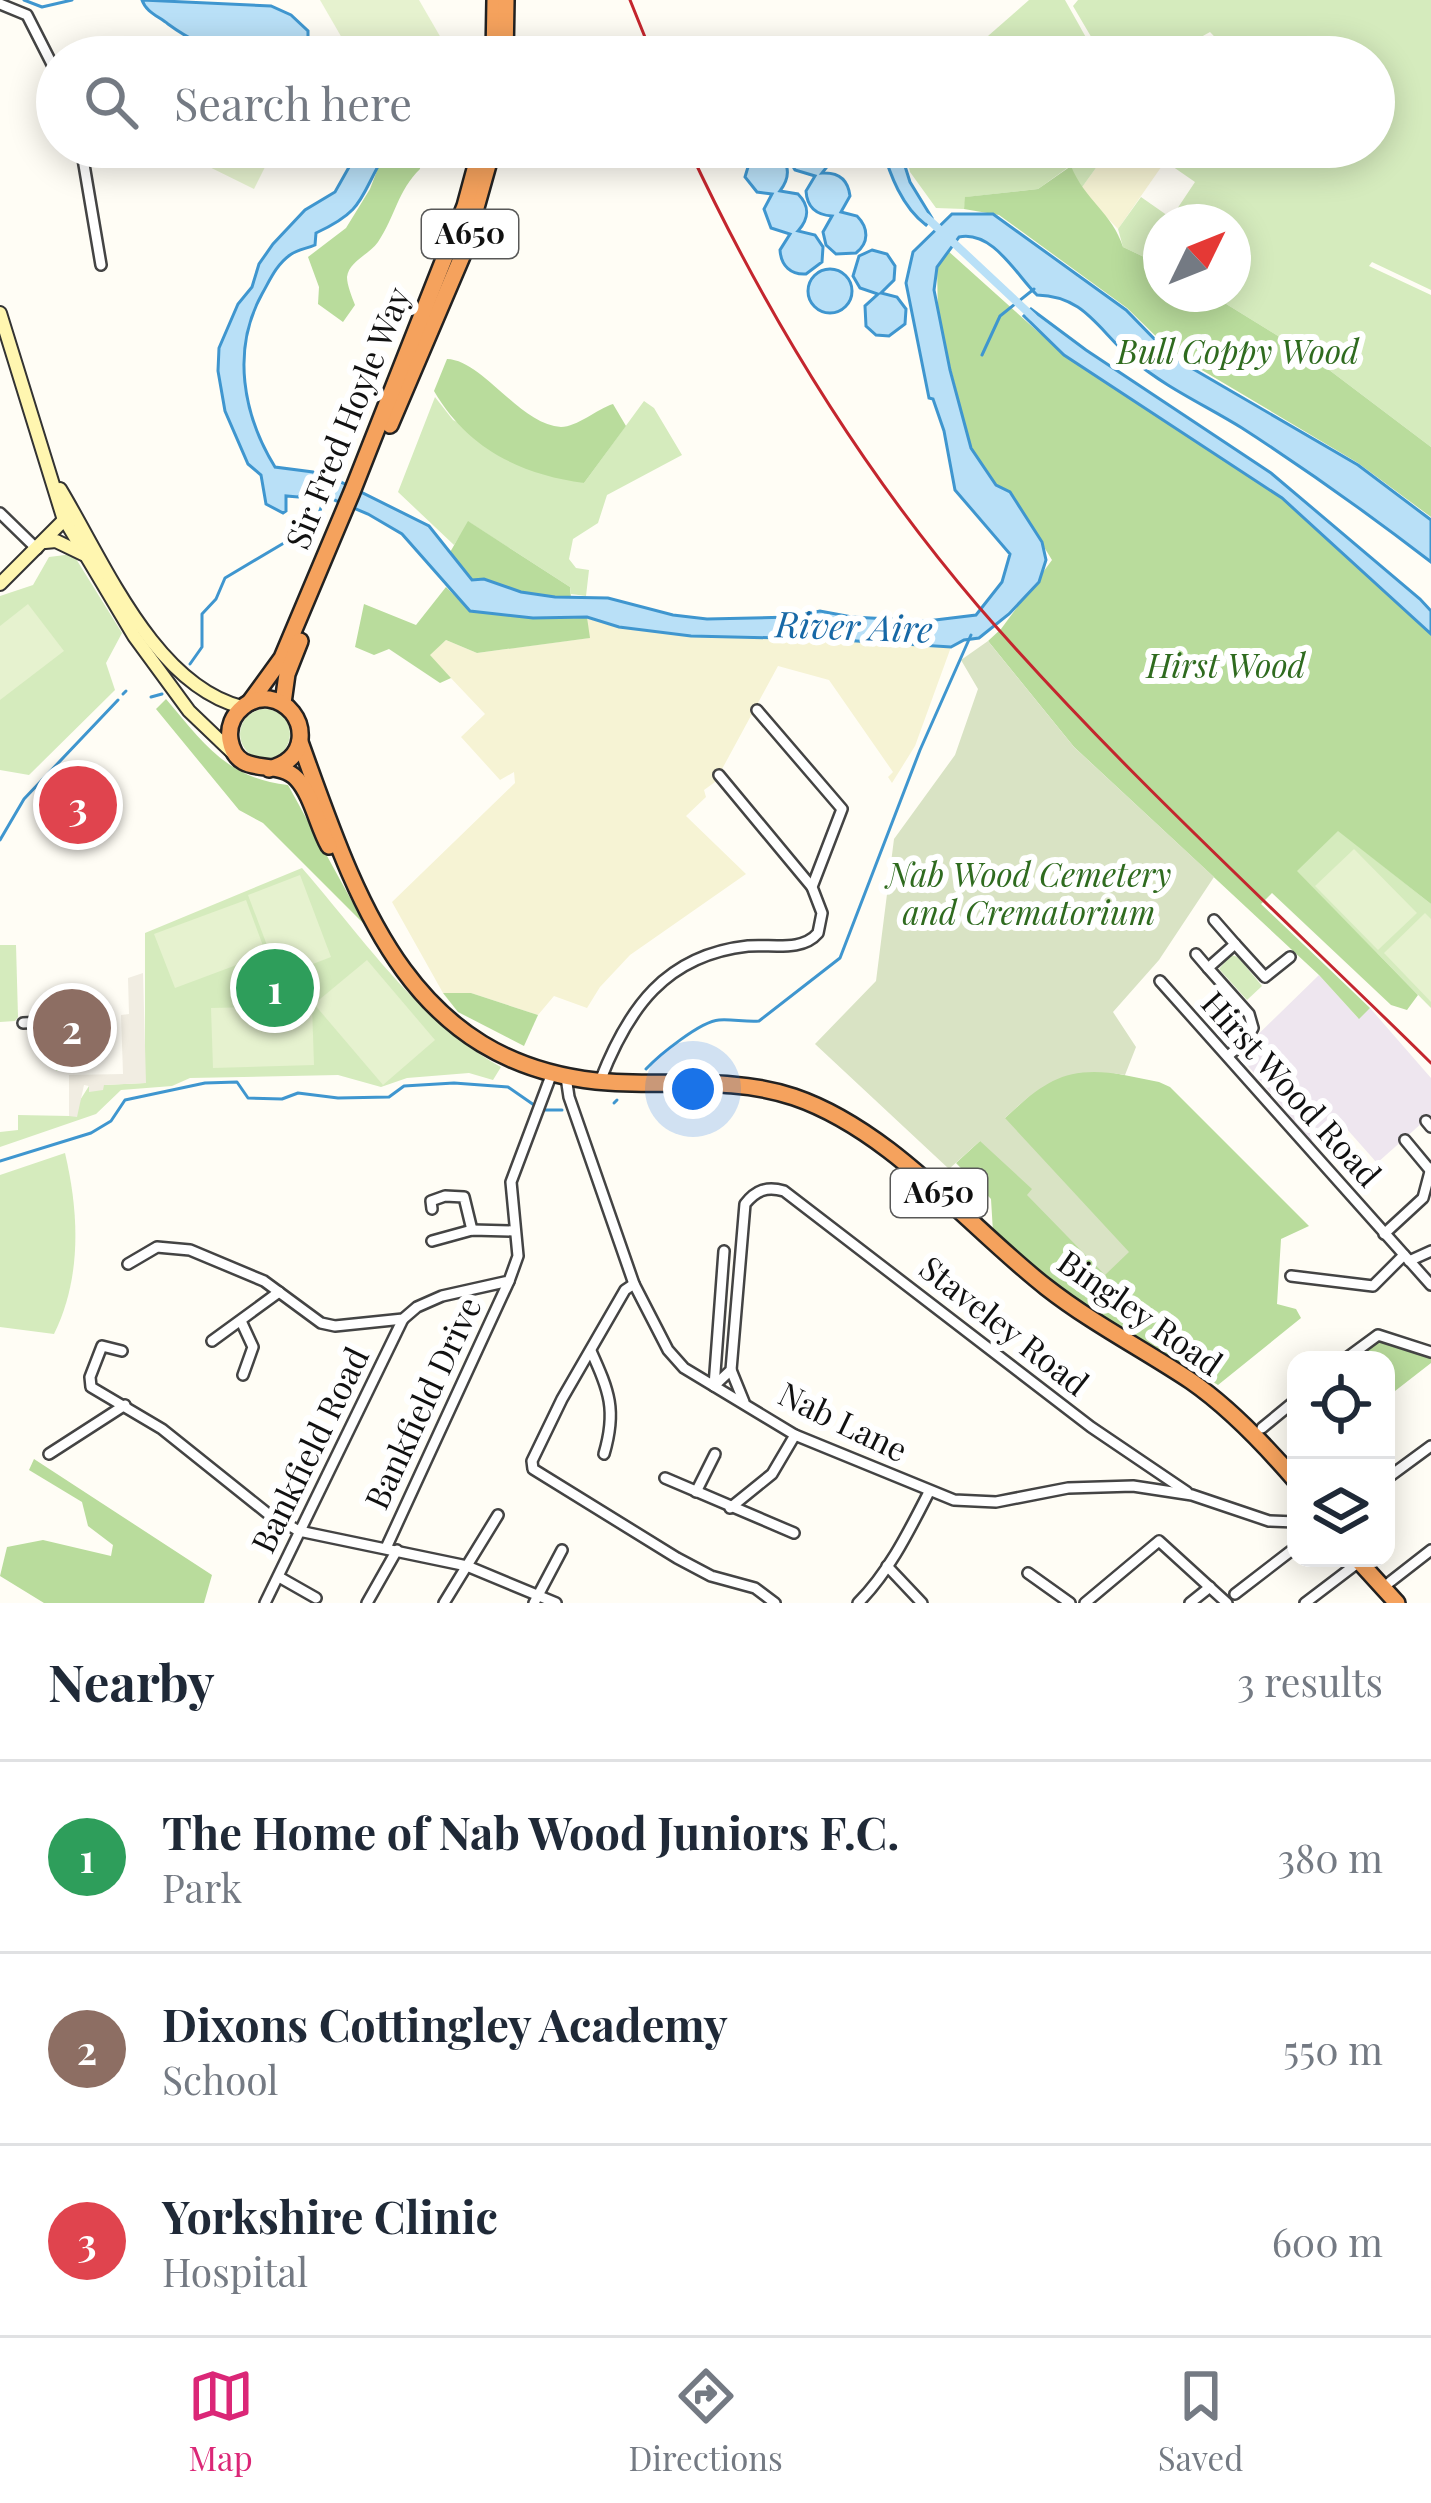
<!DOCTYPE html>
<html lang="en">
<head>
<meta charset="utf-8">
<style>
  body { margin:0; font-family:"Playfair Display",serif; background:#f2f2f3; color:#1f2937 }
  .controls { position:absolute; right:36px; bottom:36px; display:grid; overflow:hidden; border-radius:24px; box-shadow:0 6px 30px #0003 }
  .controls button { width:108px; height:108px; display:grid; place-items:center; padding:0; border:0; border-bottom:3px solid #e0e1e3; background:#fff; color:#1f2937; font:60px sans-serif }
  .compass { position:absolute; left:1143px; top:204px; width:108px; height:108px; border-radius:50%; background:#fff; box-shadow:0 6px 30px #0003; rotate:47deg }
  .you { position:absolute; left:693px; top:1089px; width:42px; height:42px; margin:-30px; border:9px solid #fff; border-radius:50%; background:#1a73e8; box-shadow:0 0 0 18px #1a73e833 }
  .badge { display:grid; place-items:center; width:78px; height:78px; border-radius:50%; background:#db2777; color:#fff; font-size:39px; font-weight:700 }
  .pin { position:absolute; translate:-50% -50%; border:6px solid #fff; box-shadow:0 3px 12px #0006 }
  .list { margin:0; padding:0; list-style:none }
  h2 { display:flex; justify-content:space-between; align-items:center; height:156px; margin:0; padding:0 48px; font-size:51px }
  h2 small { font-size:39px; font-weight:400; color:#747a83 }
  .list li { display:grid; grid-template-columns:78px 1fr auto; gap:36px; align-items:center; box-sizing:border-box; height:192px; padding:0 48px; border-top:3px solid #e0e1e3 }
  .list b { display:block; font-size:45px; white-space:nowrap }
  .list p { margin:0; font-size:39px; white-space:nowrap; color:#747a83 }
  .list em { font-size:39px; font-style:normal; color:#747a83 }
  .icon { flex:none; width:66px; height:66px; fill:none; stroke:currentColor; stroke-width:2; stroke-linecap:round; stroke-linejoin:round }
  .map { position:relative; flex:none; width:1431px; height:1603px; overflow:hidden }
  .search { position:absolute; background:#fff; box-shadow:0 6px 30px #0003; left:36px; right:36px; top:36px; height:132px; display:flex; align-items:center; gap:30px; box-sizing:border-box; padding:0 42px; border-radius:66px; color:#747a83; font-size:45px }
  .sheet { height:732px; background:#fff }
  nav { display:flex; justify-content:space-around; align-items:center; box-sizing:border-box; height:168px; border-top:3px solid #e0e1e3; background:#fff; font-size:33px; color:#747a83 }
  nav a { display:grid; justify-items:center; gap:6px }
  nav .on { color:#db2777 }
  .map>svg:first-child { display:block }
  .industrial { fill:#eee6ef }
  .farmland { fill:#f6f3d4 }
  .green { fill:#d5ebbd }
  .forest { fill:#b9dc9c }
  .cemetery { fill:#d9e3c4 }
  .pitch { fill:#e6f2cf }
  .plaza { fill:#f1ede2 }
  .water { fill:#b9e0f7; stroke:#3f96cf; stroke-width:3 }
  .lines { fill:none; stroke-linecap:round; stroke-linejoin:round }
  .stream { stroke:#3f96cf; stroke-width:3 }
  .canal { stroke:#b9e0f7; stroke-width:8 }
  .street-casing { stroke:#444; stroke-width:14 }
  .secondary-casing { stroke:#333; stroke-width:16 }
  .highway-casing { stroke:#222; stroke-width:20 }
  .street { stroke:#fff; stroke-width:9 }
  .secondary { stroke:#fff6b0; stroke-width:12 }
  .highway { stroke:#f5a25d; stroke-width:15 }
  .rail { stroke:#c4262e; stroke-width:3 }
  .labels { text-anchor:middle; stroke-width:12; stroke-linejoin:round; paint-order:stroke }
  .shield { fill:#fff; stroke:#585858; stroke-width:3 }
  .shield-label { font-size:30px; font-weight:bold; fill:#111 }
  .park-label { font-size:33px; font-style:italic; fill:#2f6b1f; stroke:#fff }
  .street-label { font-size:33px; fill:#111; stroke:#fff }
  .water-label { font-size:36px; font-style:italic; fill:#1768a6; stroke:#fff }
</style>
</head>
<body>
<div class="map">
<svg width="1431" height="1603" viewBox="0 0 1431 1603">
  <rect width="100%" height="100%" fill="#fffdf5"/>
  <!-- industrial -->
  <polygon class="industrial" points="1319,975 1358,1018 1370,1008 1431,1078 1431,1115 1377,1163 1338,1119 1311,1141 1238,1054"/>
  <!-- farmland -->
  <g class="farmland">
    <polygon points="1111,147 1213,147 1200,163 1182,148 1179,152 1173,150 1118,229 1080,190"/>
    <polygon points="587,617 619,627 691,636 824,638 951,647 915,746 892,783 888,777 893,772 829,680 778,666 715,782 704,790 706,797 686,816 746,874 630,955 600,987 587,1008 554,996 538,1015 471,993 443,993 392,902 515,783 514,772 500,780 461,737 485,714 429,655 446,640 477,653 589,638"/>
  </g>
  <!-- green -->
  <g class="green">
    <polygon points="1029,0 1065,0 1097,57 964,57"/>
    <polygon points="1078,0 1431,0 1431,290 1372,262 1369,266 1431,295 1431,447 1312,357 1210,294 1233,294 1233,222 1161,222 1161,265 1123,247 1118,229 1141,197 1171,218 1195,182 1169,164 1181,148 1200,162 1213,147 1374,147 1374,57 1234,57 1210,32 1165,57 1103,57 1073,6"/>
    <polygon points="904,147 1111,147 1080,190 1070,166 1038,189 966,197 964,209 936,208 910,172"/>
    <polygon points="435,397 453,420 584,483 644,401 654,408 682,455 607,495 598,523 573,539 569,559 576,568 589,570 586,596 571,594 570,587 469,522 454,545 398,492"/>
    <polygon points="73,554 122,633 106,663 115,690 29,775 0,770 0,596 33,585 49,557"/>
    <circle cx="265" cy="734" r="25"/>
    <polygon points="1338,830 1431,904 1431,1008 1296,871"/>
    <path d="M302 868C363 938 419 1022 501 1067L493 1080 469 1073 407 1078 381 1087 338 1075 190 1078 172 1086 121 1090 96 1114 0 1147V1132L18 1130V1115L70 1116 89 1086V1091L103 1085 145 1083V933Z"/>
    <polygon points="0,945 16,945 18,1017 15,1021 0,1022"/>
    <polygon points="1231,955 1238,957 1262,986 1247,1000 1219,969"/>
    <polygon points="79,1025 80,1070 56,1071 55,1026"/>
    <path d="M65 1153C79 1213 82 1277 54 1334L0 1327V1175Z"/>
  </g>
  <!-- forest -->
  <g class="forest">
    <path d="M386 147H432L421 158 420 169C398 190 395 217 378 242 370 254 349 261 347 277 347 285 352 297 355 305L343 322 318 304 319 287 308 257 346 228 370 189Z"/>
    <path d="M1071 166C1084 199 1113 214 1123 247L1161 265V294H1210L1312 357 1431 447V517L1358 463 1173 353 1127 308 999 215 964 209 965 197 1038 189Z"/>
    <polygon points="947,250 1064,355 1282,498 1431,634 1431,904 1338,831 1297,871 1418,995 1407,1010 1391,1005 1272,893 1261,904 1370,1008 1359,1019 1319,975 1074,747 988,641 1001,629 1052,560 1010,492 996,485 971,448 938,318 937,267"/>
    <path d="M447 359C483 360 520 425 561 427 577 427 597 409 613 404L626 426 584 483C520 474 468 449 434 391Z"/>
    <polygon points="468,521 570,587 571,598 521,592 484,579 472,580 449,554"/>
    <polygon points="446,587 470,611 533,618 587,617 590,638 477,653 446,640 430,655 451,678 440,683 389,649 374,655 355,647 364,604 416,625"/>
    <path d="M166 699C203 743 228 779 288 785L365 925 263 823 239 810 156 709Z"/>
    <polygon points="443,993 471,993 538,1015 524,1046 458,1012"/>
    <polygon points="1104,1071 1159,1082 1170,1087 1309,1226 1281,1239 1277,1304 1296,1309 1301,1318 1218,1385 1081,1303 993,1232 991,1199 956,1163 1041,1085 1062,1073"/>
    <polygon points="1379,1339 1431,1356 1431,1363 1386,1398 1386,1360 1353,1360"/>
    <polygon points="34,1459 212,1575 204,1603 44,1603 0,1576 7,1547 43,1540 111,1556 113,1545 88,1526 82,1502 29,1470"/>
  </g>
  <!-- cemetery -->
  <path class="cemetery" d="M988 641 1074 747 1214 877 1159 960 1113 1012 1136 1047 1125 1075C1067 1065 1046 1080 1005 1118L1129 1252 1105 1275 1027 1195 1032 1189 980 1141 949 1169 815 1044 876 981 894 839 955 755 978 689 961 660Z"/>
  <!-- pitch -->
  <g class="pitch">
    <polygon points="320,0 419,0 452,57 353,57"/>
    <polygon points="169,147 275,147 254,189"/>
    <polygon points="28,604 64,651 0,700 0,626"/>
    <polygon points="1354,849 1417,913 1378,950 1315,886"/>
    <polygon points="300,875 331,957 279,977 248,895"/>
    <polygon points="246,900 266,954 175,988 154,934"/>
    <polygon points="1425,913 1431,919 1431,1002 1384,953"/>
    <polygon points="367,960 435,1040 383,1085 314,1004"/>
    <polygon points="312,1006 314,1065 213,1068 211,1008"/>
  </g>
  <!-- plaza -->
  <polygon class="plaza" points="143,973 146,1083 104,1085 103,1090 89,1092 89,1086 84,1085 77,1117 69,1116 69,1075 123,1074 121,1015 129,1014 128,978"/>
  <!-- water -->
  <g class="water">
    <path d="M142 0 271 6 291 15 308 31V38L320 57C256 57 221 63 168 24 158 16 146 12 142 0Z"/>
    <path d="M349 147H382L385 154C359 197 366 210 316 233L315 245C306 249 298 249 290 255 276 265 270 280 262 294 231 350 243 415 275 467L313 472 321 478 327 476 323 466 330 461 341 482 429 526 472 580 484 579 521 592 555 597 608 598 673 615 707 619 791 617 820 611 852 617 927 621 976 615 1002 582 1010 554 955 490 944 431 933 399 929 398 906 283 913 252 952 214H993L1126 310 1171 356 1358 465 1431 520V562C1370 515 1307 470 1242 428 1205 405 1166 388 1132 359 1098 330 1085 296 1037 295 1017 276 993 230 959 237L937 267 934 290 950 370 971 448 996 485 1010 492 1042 542 1046 560 1039 582 1009 614 979 638 964 640 951 647 825 639 691 636 619 627 587 617 533 618 470 611 402 534 368 514 308 489 298 497 286 496V511L283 513 266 504 261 475 248 464 225 411 218 371 219 348 238 304 252 287 259 264 273 244 305 210 335 192 353 160Z"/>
    <path d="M789 147H830V163L822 173C838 172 848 179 850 196L841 212 857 216C869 228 869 243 856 253L836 254 826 245 823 232 832 216C817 215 807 208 806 191L815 176 795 170 788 158Z"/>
    <path d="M882 147H899L910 182 932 218 926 225C902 207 890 175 882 147Z"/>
    <path d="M765 151C789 154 793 174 780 191L798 194C810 206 809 219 798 231L815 235 823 247 822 262 806 274C791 275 781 266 780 250L790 234 771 228 764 209 772 194 757 192 745 177 751 157Z"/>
    <polygon points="872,250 887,254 895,266 894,280 881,293 897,297 906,309 905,324 889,336 876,335 866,326 865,306 878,294 860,288 853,276 859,256"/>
    <circle cx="830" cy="291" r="22"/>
    <polygon points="1031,309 1086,350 1271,473 1420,599 1431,611 1431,634 1282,498 1064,355 1024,316"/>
  </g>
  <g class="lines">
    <!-- stream -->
    <g class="stream">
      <polyline points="24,0 42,7 72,0"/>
      <polyline points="982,355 1000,316 1034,289"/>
      <polyline points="190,664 202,647 202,614 216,599 225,578 289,540 310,538 326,494"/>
      <polyline points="123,694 126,691"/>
      <polyline points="151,697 162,694"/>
      <polyline points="0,840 24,799 118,700"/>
      <path d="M646 1069C659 1055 701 1021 719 1020 732 1019 745 1022 759 1021L840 958 920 750 971 635"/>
      <polyline points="614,1103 617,1100"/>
      <polyline points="545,1110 562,1110"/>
      <polyline points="0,1161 91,1133 111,1121 125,1100 205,1083 237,1082 248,1098 282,1099 298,1093 338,1098 389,1097 404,1086 454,1083 508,1087 534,1105"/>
    </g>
    <!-- canal -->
    <polyline class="canal" points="926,217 1033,317"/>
    <defs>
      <g id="street">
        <polyline points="0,4 27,15 57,74"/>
        <polyline points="81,147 101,265"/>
        <polyline points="0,513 37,549"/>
        <polyline points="719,775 812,887"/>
        <polyline points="1214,920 1235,944 1208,968 1249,1014 1253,1028 1246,1040 1228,1056"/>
        <polyline points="1235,944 1265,977 1290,957"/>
        <polyline points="1196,954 1208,968"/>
        <polyline points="1160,981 1431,1285"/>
        <polyline points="23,1023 80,1020"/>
        <polyline points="566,1077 569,1097 634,1284 668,1350 684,1368 795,1435 954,1500 996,1502 1068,1488 1133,1486 1192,1495 1269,1521 1296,1522"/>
        <path d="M600 1081C628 1009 665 955 748 946 772 944 802 952 818 933L822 913 812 887 842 809 757 710"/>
        <polyline points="1426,1121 1431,1127"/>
        <polyline points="1405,1140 1430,1170"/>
        <polyline points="432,1209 431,1201 445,1196 464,1197 472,1230"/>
        <polyline points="1384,1234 1423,1198 1431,1168"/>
        <polyline points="432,1241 472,1230 515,1231"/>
        <polyline points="1409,1261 1431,1251"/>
        <polyline points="128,1264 157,1247 190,1250 264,1281 321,1323 335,1326 403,1319 417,1307 442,1296 509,1281 518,1256 511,1182 552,1073"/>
        <polyline points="1291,1276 1373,1286 1404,1255"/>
        <polyline points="634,1284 625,1290 562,1399 532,1461 533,1469 677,1558 711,1576 755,1588 775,1603"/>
        <polyline points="241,1321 253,1347 243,1375"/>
        <polyline points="212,1341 279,1292"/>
        <polyline points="122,1351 102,1346 90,1377 91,1387 162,1429 267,1513 299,1531 467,1566 556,1603"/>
        <path d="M591 1351C609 1391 617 1410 604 1454"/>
        <polyline points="1344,1360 1378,1335 1431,1352"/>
        <polyline points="731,1370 744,1402"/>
        <path d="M714 1386 731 1370 745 1204C756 1190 767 1186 784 1191L1091 1427 1187 1492"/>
        <polyline points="714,1386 724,1251"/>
        <polyline points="1262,1428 1296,1400"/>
        <polyline points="49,1454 125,1405"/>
        <polyline points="665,1478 794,1533"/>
        <polyline points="1386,1479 1431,1446"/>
        <polyline points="696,1492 715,1454"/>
        <polyline points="730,1508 772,1474 795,1435"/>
        <polyline points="386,1548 509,1281"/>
        <polyline points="887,1566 922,1603"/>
        <polyline points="1028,1573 1070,1603"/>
        <polyline points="279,1577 316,1598"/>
        <polyline points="1390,1582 1431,1550"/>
        <polyline points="1235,1594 1296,1547"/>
        <polyline points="265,1603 403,1319"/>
        <polyline points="367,1603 397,1550"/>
        <polyline points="444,1603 498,1515"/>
        <polyline points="534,1603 562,1550"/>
        <path d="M858 1603C889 1572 909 1531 929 1492"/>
        <polyline points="1085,1603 1159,1541 1227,1603"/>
        <polyline points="1190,1603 1210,1587"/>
        <polyline points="1305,1603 1359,1562"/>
      </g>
      <g id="secondary">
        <polyline points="0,313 63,517 134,636 189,711 235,755"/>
        <path d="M60 489C104 562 154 685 242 707"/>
        <polyline points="45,542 56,541 83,554"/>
        <polyline points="0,584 68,516"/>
      </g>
      <g id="highway">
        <polyline points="494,57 495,0"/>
        <polyline points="505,57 506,0"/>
        <polyline points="390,425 463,254 493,147"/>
        <polyline points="250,702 282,658 352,492 465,206 481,147"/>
        <polyline points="283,703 287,674 300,641"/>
        <path d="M300 742C356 897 406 1060 596 1081 663 1088 729 1075 794 1097 891 1130 968 1226 1046 1287 1092 1323 1143 1349 1191 1381 1230 1408 1265 1445 1296 1481"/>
        <path d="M269 769C285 765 298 756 300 739 302 719 288 702 269 699 260 698 250 701 243 707 233 715 228 727 230 740 237 780 277 757 297 779 312 795 318 827 329 846"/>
        <polyline points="1356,1558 1397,1603"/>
      </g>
    </defs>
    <!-- street casing -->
    <use href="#street" class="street-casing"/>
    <!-- secondary casing -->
    <use href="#secondary" class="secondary-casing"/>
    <!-- highway casing -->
    <use href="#highway" class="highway-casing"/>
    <!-- street -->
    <use href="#street" class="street"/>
    <!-- secondary -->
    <use href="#secondary" class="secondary"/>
    <!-- highway -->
    <use href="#highway" class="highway"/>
    <!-- rail -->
    <g class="rail">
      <polyline points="630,0 653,57"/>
      <path d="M688 147C764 310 860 468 978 606 1118 768 1278 912 1431 1063"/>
    </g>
  </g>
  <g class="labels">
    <!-- shield labels -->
    <g class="shield">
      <rect x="422" y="210" width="96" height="48" rx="9"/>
      <rect x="891" y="1169" width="96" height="48" rx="9"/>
    </g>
    <g class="shield-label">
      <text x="470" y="244">A650</text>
      <text x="939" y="1203">A650</text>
    </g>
    <!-- park labels -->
    <g class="park-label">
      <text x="1238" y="364">Bull Coppy Wood</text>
      <text x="1226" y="678">Hirst Wood</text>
      <text x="1029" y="887">Nab Wood Cemetery<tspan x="1029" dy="38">and Crematorium</tspan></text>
    </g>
    <!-- street labels -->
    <g class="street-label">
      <text transform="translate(348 418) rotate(-68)" y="12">Sir Fred Hoyle Way</text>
      <text transform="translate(1291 1089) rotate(48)" y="12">Hirst Wood Road</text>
      <text transform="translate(1140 1313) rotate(35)" y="12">Bingley Road</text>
      <text transform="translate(1004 1326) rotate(38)" y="12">Staveley Road</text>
      <text transform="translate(423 1403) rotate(-65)" y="12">Bankfield Drive</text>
      <text transform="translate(843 1422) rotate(26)" y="12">Nab Lane</text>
      <text transform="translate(310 1450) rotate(-64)" y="12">Bankfield Road</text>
    </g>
    <!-- water labels -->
    <g class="water-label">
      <text transform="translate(854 627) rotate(2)" y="13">River Aire</text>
    </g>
  </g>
</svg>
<div class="controls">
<button><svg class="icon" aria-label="locate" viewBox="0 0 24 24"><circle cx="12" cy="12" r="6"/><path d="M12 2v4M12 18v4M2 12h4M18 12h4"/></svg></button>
<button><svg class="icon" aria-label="layers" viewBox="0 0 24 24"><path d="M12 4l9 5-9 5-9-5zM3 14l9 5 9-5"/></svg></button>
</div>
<svg class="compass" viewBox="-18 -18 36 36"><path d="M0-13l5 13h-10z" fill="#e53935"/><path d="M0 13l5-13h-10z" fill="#747a83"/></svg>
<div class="you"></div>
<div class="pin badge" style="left:275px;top:988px;background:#2e9e5b">1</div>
<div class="pin badge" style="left:72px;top:1028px;background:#8d6e63">2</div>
<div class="pin badge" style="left:78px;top:805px;background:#e0444e">3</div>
<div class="search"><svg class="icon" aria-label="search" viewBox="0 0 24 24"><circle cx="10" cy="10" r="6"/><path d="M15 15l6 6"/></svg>Search here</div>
</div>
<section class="sheet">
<h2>Nearby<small>3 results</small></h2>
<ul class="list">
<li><span class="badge" style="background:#2e9e5b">1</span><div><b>The Home of Nab Wood Juniors F.C.</b><p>Park</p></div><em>380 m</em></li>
<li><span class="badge" style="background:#8d6e63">2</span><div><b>Dixons Cottingley Academy</b><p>School</p></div><em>550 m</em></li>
<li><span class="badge" style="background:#e0444e">3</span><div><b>Yorkshire Clinic</b><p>Hospital</p></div><em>600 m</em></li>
</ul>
</section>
<nav>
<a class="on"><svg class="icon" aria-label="map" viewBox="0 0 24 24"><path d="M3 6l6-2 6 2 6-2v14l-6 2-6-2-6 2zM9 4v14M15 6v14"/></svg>Map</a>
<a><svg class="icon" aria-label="directions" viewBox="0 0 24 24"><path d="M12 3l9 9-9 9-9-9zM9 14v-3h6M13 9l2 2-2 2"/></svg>Directions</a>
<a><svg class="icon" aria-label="saved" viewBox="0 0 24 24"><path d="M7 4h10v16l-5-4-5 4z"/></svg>Saved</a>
</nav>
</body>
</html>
